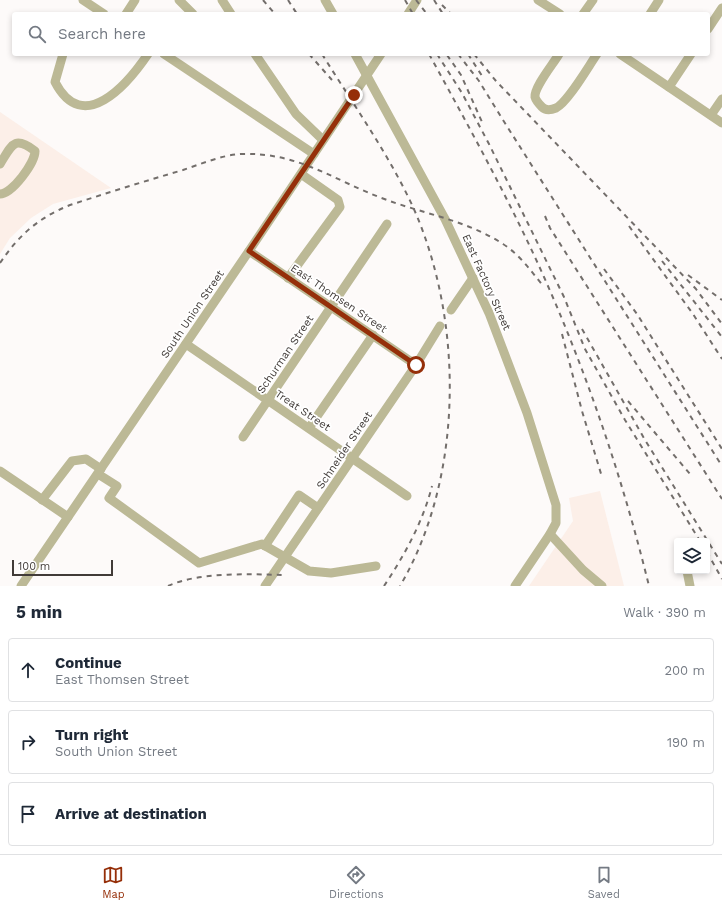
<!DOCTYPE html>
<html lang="en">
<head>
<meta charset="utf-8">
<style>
  body { margin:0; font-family:"Work Sans",sans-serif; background:#f2f2f3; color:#1f2937 }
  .controls { position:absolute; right:12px; bottom:12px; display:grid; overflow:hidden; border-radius:4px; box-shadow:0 2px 6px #0003 }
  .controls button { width:36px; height:36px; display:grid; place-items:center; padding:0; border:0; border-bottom:1px solid #e0e1e3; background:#fff; color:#1f2937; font:20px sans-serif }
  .scale { position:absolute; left:12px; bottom:10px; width:101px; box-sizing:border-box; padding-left:4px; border:2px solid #413b38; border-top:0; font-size:11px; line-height:14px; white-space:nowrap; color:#413b38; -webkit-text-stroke:3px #fff; paint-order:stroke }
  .stop { position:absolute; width:12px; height:12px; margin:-9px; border:3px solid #952f09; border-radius:50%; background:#fff }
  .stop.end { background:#952f09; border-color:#fff; box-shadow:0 1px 4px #0008 }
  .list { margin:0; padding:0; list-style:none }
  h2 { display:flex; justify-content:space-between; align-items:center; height:52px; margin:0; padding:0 16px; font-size:17px }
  h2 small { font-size:13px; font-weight:400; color:#747a83 }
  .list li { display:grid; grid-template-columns:26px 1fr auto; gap:12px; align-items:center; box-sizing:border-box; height:64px; margin:0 8px 8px; padding:0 8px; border:1px solid #e0e1e3; border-radius:4px }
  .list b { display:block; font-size:15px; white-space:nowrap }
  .list p { margin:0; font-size:13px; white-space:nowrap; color:#747a83 }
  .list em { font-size:13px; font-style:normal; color:#747a83 }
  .icon { flex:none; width:22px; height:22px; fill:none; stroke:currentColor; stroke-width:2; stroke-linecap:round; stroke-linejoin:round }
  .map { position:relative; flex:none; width:722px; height:586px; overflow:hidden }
  .search { position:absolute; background:#fff; box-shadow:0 2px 6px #0003; left:12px; right:12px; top:12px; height:44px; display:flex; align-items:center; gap:10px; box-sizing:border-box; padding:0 14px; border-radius:4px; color:#747a83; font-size:15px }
  .sheet { height:268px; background:#fff }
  nav { display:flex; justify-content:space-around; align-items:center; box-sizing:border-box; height:56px; border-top:1px solid #e0e1e3; background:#fff; font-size:11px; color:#747a83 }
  nav a { display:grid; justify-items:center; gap:2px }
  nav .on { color:#952f09 }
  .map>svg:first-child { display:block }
  .built { fill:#fcefe8 }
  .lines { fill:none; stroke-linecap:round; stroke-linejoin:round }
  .minor { stroke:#bcb996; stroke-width:9 }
  .rail { stroke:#736e6b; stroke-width:2; stroke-dasharray:5 5; stroke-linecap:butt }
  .route { stroke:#952f09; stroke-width:5 }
  .labels { text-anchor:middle; stroke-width:3.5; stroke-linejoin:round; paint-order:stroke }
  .street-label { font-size:11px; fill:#413b38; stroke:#fff }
</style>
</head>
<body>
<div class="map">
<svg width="722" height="586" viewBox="0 0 722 586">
  <rect width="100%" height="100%" fill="#fdfaf9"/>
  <!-- built -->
  <g class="built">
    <polygon points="0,112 111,188 53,204 31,218 10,238 0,254"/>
    <polygon points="600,491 624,586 529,586 573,521 569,498"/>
  </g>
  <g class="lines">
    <!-- minor -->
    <g class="minor">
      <polyline points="83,0 104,14"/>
      <polyline points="179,0 193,14"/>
      <polyline points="222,0 231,14"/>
      <polyline points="325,0 333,14"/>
      <polyline points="538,0 560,14"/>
      <polyline points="126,14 135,0"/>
      <polyline points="408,14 417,0"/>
      <polyline points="583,14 593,0"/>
      <polyline points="650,14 659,0"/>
      <polyline points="708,29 722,8"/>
      <path d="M63 54 55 82C83 136 127 85 148 54"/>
      <polyline points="164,54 314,154"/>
      <polyline points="255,54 296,114 323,140"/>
      <polyline points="355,54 445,219 489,313 527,413 556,505 556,523 550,534 515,586"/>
      <path d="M559 54C554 63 534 87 535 97 536 101 539 104 542 107 546 111 551 110 556 108 568 102 588 67 597 54"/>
      <polyline points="620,54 722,123"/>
      <polyline points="669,87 691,54"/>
      <polyline points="711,115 722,99"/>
      <path d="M0 164C12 145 14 135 35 151 35 163 12 194 0 194"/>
      <polyline points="249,251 416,365"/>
      <polyline points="288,278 340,207 338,200 301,174"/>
      <polyline points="451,310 473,278"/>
      <polyline points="186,344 407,496"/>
      <polyline points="309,428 373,335"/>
      <polyline points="243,437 387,224"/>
      <polyline points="0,471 68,517"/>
      <polyline points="98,474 117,486 109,498 199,563 262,544 309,571 331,573 376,566"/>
      <polyline points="42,500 72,461 86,459 101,469"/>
      <polyline points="550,534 583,570 602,586"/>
      <polyline points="265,546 299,495 318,508"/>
      <polyline points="687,571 690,586"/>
      <polyline points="21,586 249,251 381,54"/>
      <polyline points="265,586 416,365 440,326"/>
    </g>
    <!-- rail -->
    <g class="rail">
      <polyline points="263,0 275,14"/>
      <polyline points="288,0 297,14"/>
      <polyline points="405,0 413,14"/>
      <polyline points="416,0 427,14"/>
      <polyline points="434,0 443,14"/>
      <polyline points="442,5 451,14"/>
      <polyline points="309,54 332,80"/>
      <path d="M322 54C353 104 388 153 413 207 464 321 464 477 400 586"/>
      <path d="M429 54C469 127 510 201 544 277 588 376 623 480 649 586"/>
      <polyline points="437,54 462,93 489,144 564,297 585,349 625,420 700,541"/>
      <polyline points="458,54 479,81 503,120 722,466"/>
      <polyline points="468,54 484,79"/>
      <polyline points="474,54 496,81 696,289 722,324"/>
      <polyline points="499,54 500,54"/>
      <polyline points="447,55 461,75 482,122"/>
      <polyline points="545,216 550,228 722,499"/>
      <polyline points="629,226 693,314 722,359"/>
      <polyline points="662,261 722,337"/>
      <path d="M0 263C19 235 38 218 70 205 107 193 145 181 183 170 201 164 222 155 241 154 300 152 334 181 387 200 425 214 468 221 503 244 520 255 531 271 544 287"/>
      <polyline points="604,269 637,314 722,449"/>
      <polyline points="688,275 722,300"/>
      <polyline points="582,329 645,440 722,564"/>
      <polyline points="562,334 582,411 602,477"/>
      <polyline points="628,401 690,474"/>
      <polyline points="707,552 722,579"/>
      <path d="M168 586C198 572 249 574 282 575"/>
      <path d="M384 586C404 556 423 522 432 486"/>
    </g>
  </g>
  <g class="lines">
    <!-- route -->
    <polyline class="route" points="354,95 249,251 416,365"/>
  </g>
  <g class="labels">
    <!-- street labels -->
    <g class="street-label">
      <text transform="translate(487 282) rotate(66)" y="4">East Factory Street</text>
      <text transform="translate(339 298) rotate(34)" y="4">East Thomsen Street</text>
      <text transform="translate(192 314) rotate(-56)" y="4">South Union Street</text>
      <text transform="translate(285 354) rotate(-56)" y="4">Schurman Street</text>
      <text transform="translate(303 410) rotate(34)" y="4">Treat Street</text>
      <text transform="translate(344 450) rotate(-56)" y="4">Schneider Street</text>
    </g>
  </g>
</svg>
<div class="controls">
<button><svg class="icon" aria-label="layers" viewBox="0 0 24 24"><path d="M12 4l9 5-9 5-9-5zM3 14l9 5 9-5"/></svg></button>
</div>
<div class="scale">100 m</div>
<div class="stop" style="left:416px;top:365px"></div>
<div class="stop end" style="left:354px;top:95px"></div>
<div class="search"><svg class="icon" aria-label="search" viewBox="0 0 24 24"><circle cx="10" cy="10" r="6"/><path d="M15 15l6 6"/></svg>Search here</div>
</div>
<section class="sheet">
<h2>5 min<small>Walk · 390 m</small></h2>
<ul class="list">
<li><svg class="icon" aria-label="ahead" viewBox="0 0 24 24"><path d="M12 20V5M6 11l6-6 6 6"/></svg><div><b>Continue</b><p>East Thomsen Street</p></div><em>200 m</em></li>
<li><svg class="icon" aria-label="right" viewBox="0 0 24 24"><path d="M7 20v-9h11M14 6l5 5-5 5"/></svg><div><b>Turn right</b><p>South Union Street</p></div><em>190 m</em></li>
<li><svg class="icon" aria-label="arrive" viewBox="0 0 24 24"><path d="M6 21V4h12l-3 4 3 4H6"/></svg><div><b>Arrive at destination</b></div></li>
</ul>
</section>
<nav>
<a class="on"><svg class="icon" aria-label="map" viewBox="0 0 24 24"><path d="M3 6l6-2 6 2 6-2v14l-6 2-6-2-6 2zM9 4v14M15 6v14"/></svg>Map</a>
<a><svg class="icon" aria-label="directions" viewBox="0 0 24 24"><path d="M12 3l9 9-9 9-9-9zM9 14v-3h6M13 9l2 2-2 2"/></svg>Directions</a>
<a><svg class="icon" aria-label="saved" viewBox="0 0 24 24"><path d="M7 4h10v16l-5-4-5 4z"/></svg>Saved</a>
</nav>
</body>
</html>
